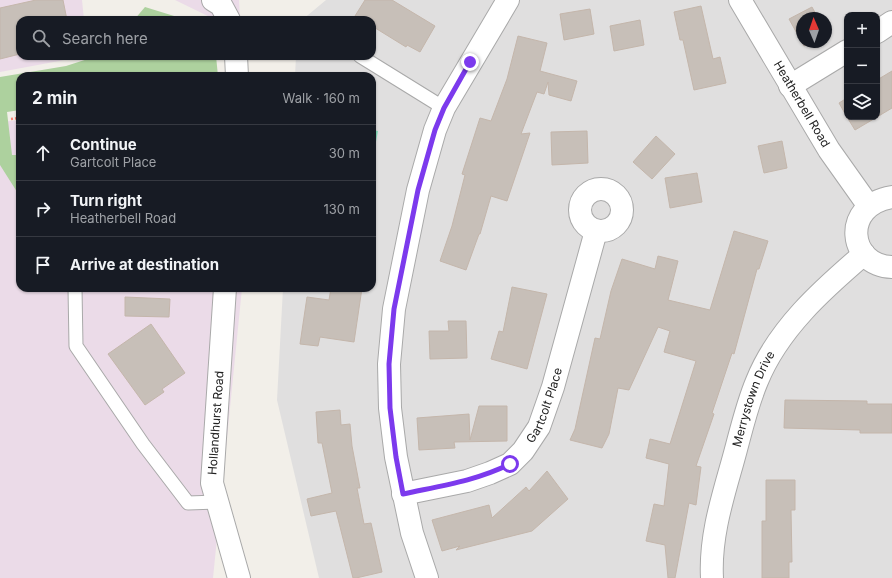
<!DOCTYPE html>
<html lang="en">
<head>
<meta charset="utf-8">
<style>
  body { margin:0; font-family:Inter,sans-serif; background:#242831; color:#f1f3f6 }
  .controls { position:absolute; right:12px; top:12px; display:grid; overflow:hidden; border-radius:8px; box-shadow:0 1px 3px #0004 }
  .controls button { width:36px; height:36px; display:grid; place-items:center; padding:0; border:0; border-bottom:1px solid #363941; background:#171b24; color:#f1f3f6; font:20px sans-serif }
  .compass { position:absolute; left:796px; top:12px; width:36px; height:36px; border-radius:50%; background:#171b24; box-shadow:0 1px 3px #0004; rotate:358deg }
  .stop { position:absolute; width:12px; height:12px; margin:-9px; border:3px solid #7c3aed; border-radius:50%; background:#fff }
  .stop.end { background:#7c3aed; border-color:#fff; box-shadow:0 1px 4px #0008 }
  .list { margin:0; padding:0; list-style:none }
  h2 { display:flex; justify-content:space-between; align-items:center; height:52px; margin:0; padding:0 16px; font-size:17px }
  h2 small { font-size:13px; font-weight:400; color:#9ea1a6 }
  .list li { display:grid; grid-template-columns:26px 1fr auto; gap:12px; align-items:center; box-sizing:border-box; height:56px; padding:0 16px; border-top:1px solid #363941 }
  .list b { display:block; font-size:15px; white-space:nowrap }
  .list p { margin:0; font-size:13px; white-space:nowrap; color:#9ea1a6 }
  .list em { font-size:13px; font-style:normal; color:#9ea1a6 }
  .icon { flex:none; width:22px; height:22px; fill:none; stroke:currentColor; stroke-width:2; stroke-linecap:round; stroke-linejoin:round }
  .map { position:relative; flex:none; width:892px; height:578px; overflow:hidden }
  .search { position:absolute; background:#171b24; box-shadow:0 1px 3px #0004; left:16px; top:16px; width:360px; height:44px; display:flex; align-items:center; gap:10px; box-sizing:border-box; padding:0 14px; border-radius:12px; color:#9ea1a6; font-size:15px }
  .panel { position:absolute; background:#171b24; box-shadow:0 1px 3px #0004; left:16px; top:72px; width:360px; height:220px; border-radius:12px }
  .map>svg:first-child { display:block }
  .residential { fill:#e0dfdf; fill-rule:evenodd }
  .industrial { fill:#ebdbe8 }
  .forest { fill:#add19e }
  .pitch { fill:#88e0be }
  .building { fill:#c7bfb8; stroke:#c4b6ab }
  .lines { fill:none; stroke-linecap:round; stroke-linejoin:round }
  .lane-casing { stroke:#a9a9a9; stroke-width:15 }
  .street-casing { stroke:#a9a9a9; stroke-width:24 }
  .path { stroke:#fa8072; stroke-width:2.5; stroke-dasharray:2 2; stroke-linecap:butt }
  .lane { stroke:#fff; stroke-width:13 }
  .street { stroke:#fff; stroke-width:22 }
  .route { stroke:#7c3aed; stroke-width:5 }
  .labels { text-anchor:middle; stroke-width:3; stroke-linejoin:round; paint-order:stroke }
  .street-label { font-size:12px; fill:#222; stroke:#fff }
</style>
</head>
<body>
<div class="map">
<svg width="892" height="578" viewBox="0 0 892 578">
  <rect width="100%" height="100%" fill="#f2efe9"/>
  <!-- residential -->
  <path class="residential" d="M326 0H892V578H319L277 400 283 288H372V76H295L296 56H372V20H302ZM847 15H877V117H847ZM802 18H826V42H802Z"/>
  <!-- industrial -->
  <g class="industrial">
    <polygon points="0,0 82,0 84,20 20,20 20,56 86,56 0,72"/>
    <polygon points="175,0 239,0 240,20 216,20"/>
    <polygon points="20,120 20,288 242,288 213,578 0,578 0,122"/>
  </g>
  <!-- forest -->
  <g class="forest">
    <polygon points="145,7 187,20 134,20"/>
    <polygon points="97,56 216,56 218,76 20,76 20,110 7,112 12,155 20,155 19,195 0,165 0,77 66,66"/>
  </g>
  <!-- pitch -->
  <polygon class="pitch" points="372,130 378,131 372,163"/>
  <!-- building -->
  <g class="building">
    <polygon points="36,0 63,0 67,20 20,20 20,54 0,59 0,8"/>
    <polygon points="365,0 392,0 435,26 420,52 407,45 406,47 372,26 372,20 362,20 355,16"/>
    <polygon points="701,6 713,59 720,57 726,83 694,90 683,40 680,40 674,12"/>
    <polygon points="812,7 818,18 802,18 802,42 811,42 804,46 789,19"/>
    <polygon points="590,9 594,34 564,40 560,14"/>
    <polygon points="640,20 644,45 614,51 610,26"/>
    <polygon points="518,36 547,43 540,71 577,81 571,101 549,95 548,82 544,94 537,92 521,134 530,133 507,201 491,196 480,234 479,234 466,270 440,261 452,226 465,175 462,174 480,118 491,121 507,79"/>
    <polygon points="892,71 892,108 877,117 877,80"/>
    <polygon points="847,98 847,117 839,103"/>
    <polygon points="847,117 877,117 855,130"/>
    <polygon points="587,131 588,163 552,165 551,132"/>
    <polygon points="656,136 675,154 652,179 633,162"/>
    <polygon points="782,141 787,168 764,173 758,146"/>
    <polygon points="697,173 702,202 670,208 665,178"/>
    <polygon points="734,231 768,241 759,269 757,269 734,354 732,353 712,413 714,414 696,466 701,467 696,505 689,503 675,578 668,578 665,545 646,541 654,504 664,506 669,464 646,458 650,439 670,444 696,361 664,352 670,331 658,327 629,390 618,388 609,434 602,448 570,440 575,429 595,338 600,339 611,291 622,259 655,269 658,256 678,261 668,300 710,310"/>
    <polygon points="512,287 547,294 527,369 491,359 499,331 503,332"/>
    <polygon points="331,288 362,288 354,342 320,337 318,346 300,344 307,297 329,300"/>
    <polygon points="125,297 170,299 169,317 125,316"/>
    <polygon points="448,321 466,321 467,358 430,359 429,331 449,331"/>
    <polygon points="151,324 185,373 162,389 164,392 145,405 108,354"/>
    <polygon points="785,400 867,401 867,404 892,404 892,433 860,433 860,430 784,428"/>
    <polygon points="479,406 507,406 507,441 454,442 455,448 419,450 417,418 469,414 470,440"/>
    <polygon points="340,410 341,425 350,424 352,446 360,488 357,488 364,524 371,523 382,572 356,578 353,578 336,511 311,516 307,499 332,493 322,443 318,443 316,412"/>
    <polygon points="547,471 568,499 532,531 456,550 460,546 442,551 432,520 489,505 492,518 526,487 529,491"/>
    <polygon points="766,480 795,480 795,510 791,510 792,562 789,562 789,578 762,578 762,521 766,521"/>
  </g>
  <g class="lines">
    <defs>
      <g id="lane">
        <polyline points="360,56 444,108"/>
        <polyline points="75,288 76,346 143,444 188,503 217,502"/>
      </g>
      <g id="street">
        <polyline points="213,0 221,5 229,20"/>
        <path id="s1" d="M740 0 829 150 868 205"/>
        <polyline points="877,32 892,22"/>
        <polyline points="236,56 237,76"/>
        <polyline points="790,86 847,51"/>
        <circle cx="601" cy="210" r="21"/>
        <path d="M892 197C841 205 848 266 892 267"/>
        <polyline points="225,288 212,483 239,578"/>
        <path id="s2" d="M403 494 467 481 490 473 510 464 523 451 539 427 553 387 596 231"/>
        <polyline points="427,578 412,533 396,457 390,408 389,364 394,309 418,190 435,130 444,108 508,0"/>
        <path id="s3" d="M712 578C710 541 720 506 730 471 739 441 745 409 757 381 778 329 822 290 864 254"/>
      </g>
    </defs>
    <!-- lane casing -->
    <use href="#lane" class="lane-casing"/>
    <!-- street casing -->
    <use href="#street" class="street-casing"/>
    <!-- path -->
    <polyline class="path" points="11,119 20,118"/>
    <!-- lane -->
    <use href="#lane" class="lane"/>
    <!-- street -->
    <use href="#street" class="street"/>
  </g>
  <g class="lines">
    <!-- route -->
    <path class="route" d="M470 62 444 108 435 130 418 190 394 309 389 364 390 408 396 457 403 494C440 486 476 481 510 464"/>
  </g>
  <g class="labels">
    <!-- street labels -->
    <g class="street-label">
      <text dy="4" stroke="none"><textPath href="#s1" startOffset="121">Heatherbell Road</textPath></text>
      <text dy="4" stroke="none"><textPath href="#s3" startOffset="185">Merrystown Drive</textPath></text>
      <text dy="4" stroke="none"><textPath href="#s2" startOffset="181">Gartcolt Place</textPath></text>
      <text transform="translate(216 423) rotate(-86)" y="4">Hollandhurst Road</text>
    </g>
  </g>
</svg>
<div class="controls">
<button>+</button>
<button>−</button>
<button><svg class="icon" aria-label="layers" viewBox="0 0 24 24"><path d="M12 4l9 5-9 5-9-5zM3 14l9 5 9-5"/></svg></button>
</div>
<svg class="compass" viewBox="-18 -18 36 36"><path d="M0-13l5 13h-10z" fill="#e53935"/><path d="M0 13l5-13h-10z" fill="#9ea1a6"/></svg>
<div class="stop" style="left:510px;top:464px"></div>
<div class="stop end" style="left:470px;top:62px"></div>
<div class="search"><svg class="icon" aria-label="search" viewBox="0 0 24 24"><circle cx="10" cy="10" r="6"/><path d="M15 15l6 6"/></svg>Search here</div>
<section class="panel">
<h2>2 min<small>Walk · 160 m</small></h2>
<ul class="list">
<li><svg class="icon" aria-label="ahead" viewBox="0 0 24 24"><path d="M12 20V5M6 11l6-6 6 6"/></svg><div><b>Continue</b><p>Gartcolt Place</p></div><em>30 m</em></li>
<li><svg class="icon" aria-label="right" viewBox="0 0 24 24"><path d="M7 20v-9h11M14 6l5 5-5 5"/></svg><div><b>Turn right</b><p>Heatherbell Road</p></div><em>130 m</em></li>
<li><svg class="icon" aria-label="arrive" viewBox="0 0 24 24"><path d="M6 21V4h12l-3 4 3 4H6"/></svg><div><b>Arrive at destination</b></div></li>
</ul>
</section>
</div>
</body>
</html>
